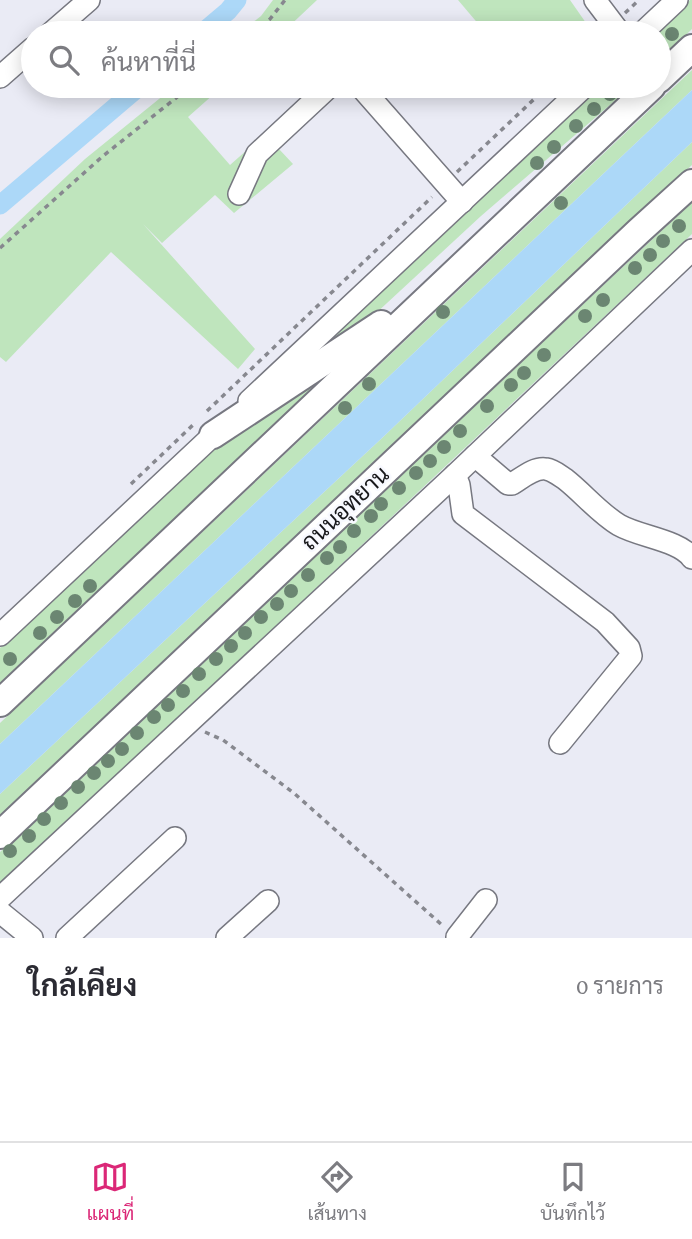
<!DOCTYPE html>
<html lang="th">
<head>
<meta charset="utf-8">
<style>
  body { margin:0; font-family:"Crimson Pro",Sarabun,serif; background:#f7f7f7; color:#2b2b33 }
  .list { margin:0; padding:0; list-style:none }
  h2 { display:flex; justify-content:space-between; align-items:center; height:91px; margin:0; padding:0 28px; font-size:30px }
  h2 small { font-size:23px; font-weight:400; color:#7c7c81 }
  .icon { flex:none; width:38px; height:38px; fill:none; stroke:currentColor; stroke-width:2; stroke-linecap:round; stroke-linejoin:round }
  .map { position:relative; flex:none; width:692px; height:938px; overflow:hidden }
  .search { position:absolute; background:#fff; box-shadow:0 4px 18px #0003; left:21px; right:21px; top:21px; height:77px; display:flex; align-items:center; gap:18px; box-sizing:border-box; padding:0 24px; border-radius:38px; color:#7c7c81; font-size:26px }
  .sheet { height:203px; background:#fff }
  nav { display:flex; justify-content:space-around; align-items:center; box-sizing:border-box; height:98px; border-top:2px solid #e1e1e2; background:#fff; font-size:19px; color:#7c7c81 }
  nav a { display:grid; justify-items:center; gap:4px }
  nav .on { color:#db2777 }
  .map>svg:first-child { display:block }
  .green { fill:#bfe5bd }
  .water { fill:#acd8f8 }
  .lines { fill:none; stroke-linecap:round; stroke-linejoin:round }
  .canal { stroke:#acd8f8; stroke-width:19 }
  .minor-casing { stroke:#777881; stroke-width:24 }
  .major-casing { stroke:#777881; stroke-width:30 }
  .path { stroke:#87888f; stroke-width:3.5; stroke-dasharray:5 5; stroke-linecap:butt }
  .minor { stroke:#fff; stroke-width:21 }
  .major { stroke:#fff; stroke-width:26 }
  .tree { fill:#6b8672 }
  .labels { text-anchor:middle; stroke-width:5; stroke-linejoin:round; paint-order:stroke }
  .street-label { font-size:23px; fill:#18181b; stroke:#f8f9ff }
</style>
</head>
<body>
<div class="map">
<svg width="692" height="938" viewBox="0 0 692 938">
  <rect width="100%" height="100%" fill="#eaebf5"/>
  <!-- green -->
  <g class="green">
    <polygon points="273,0 317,0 282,33 239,33 261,16"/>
    <polygon points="458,0 570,0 593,33 486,33"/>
    <polygon points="690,0 692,0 692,29 659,61 659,33 654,33"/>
    <polygon points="692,70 692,90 0,744 0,723"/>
    <polygon points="175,86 223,86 188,117 230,165 265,134 293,164 234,213 215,195 162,243 143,224 255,349 238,369 111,252 6,362 0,357 0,239 85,159"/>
    <polygon points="599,86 632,86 481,216 373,316 306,363"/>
    <polygon points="692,142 692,165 0,815 0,794 382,438"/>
    <polygon points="692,202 692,234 0,886 0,852"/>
    <polygon points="314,376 318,383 0,683 0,648 219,444"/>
  </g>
  <!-- water -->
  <polygon class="water" points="692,90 692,142 382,438 0,794 0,744"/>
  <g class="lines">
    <!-- canal -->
    <g class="canal">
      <polyline points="202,33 228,11 237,0"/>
      <polyline points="0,205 140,86"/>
    </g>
    <defs>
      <g id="minor">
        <polyline points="595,0 620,33"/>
        <polyline points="51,33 89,0"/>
        <polyline points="642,33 677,0"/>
        <polyline points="0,77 33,48"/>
        <polyline points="360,86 462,202"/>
        <polyline points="239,194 257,154 330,86"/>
        <polyline points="249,401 585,86"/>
        <path d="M475 456 508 484H512C522 478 534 467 546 469 553 470 559 475 565 479 583 493 599 513 619 525 640 537 679 540 692 558"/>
        <polyline points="455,475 459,485 463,514 605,622 629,648 631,656 560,743"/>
        <polyline points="0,635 223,426"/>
        <polyline points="0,898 455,475 692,250"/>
        <polyline points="0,912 32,938"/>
        <polyline points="457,937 486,900"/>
        <polyline points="67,938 175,838"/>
        <polyline points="227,938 268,901"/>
      </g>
      <g id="major">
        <polyline points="659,79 692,48"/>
        <polyline points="213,435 381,324"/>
        <polyline points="0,703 652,86"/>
        <polyline points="0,835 639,231 692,183"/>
      </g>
    </defs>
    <!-- minor casing -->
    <use href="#minor" class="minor-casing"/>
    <!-- major casing -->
    <use href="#major" class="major-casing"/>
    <!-- path -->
    <g class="path">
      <polyline points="625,13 639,0"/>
      <polyline points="254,33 270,19 285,0"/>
      <polyline points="457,172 548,86"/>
      <polyline points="0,248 103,156 191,86"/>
      <polyline points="207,411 432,197"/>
      <polyline points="131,484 194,424"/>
      <polyline points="205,732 223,740 295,794 442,925"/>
    </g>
    <!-- minor -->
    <use href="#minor" class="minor"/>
    <!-- major -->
    <use href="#major" class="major"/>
  </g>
  <!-- trees -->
  <g class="tree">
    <circle cx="672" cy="34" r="7"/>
    <circle cx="610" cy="94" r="7"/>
    <circle cx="594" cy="109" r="7"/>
    <circle cx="576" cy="126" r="7"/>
    <circle cx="554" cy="147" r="7"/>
    <circle cx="537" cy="163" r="7"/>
    <circle cx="561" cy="203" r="7"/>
    <circle cx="679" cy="226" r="7"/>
    <circle cx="663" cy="241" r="7"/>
    <circle cx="650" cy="255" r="7"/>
    <circle cx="635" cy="268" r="7"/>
    <circle cx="603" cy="300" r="7"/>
    <circle cx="443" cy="312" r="7"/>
    <circle cx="585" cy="316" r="7"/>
    <circle cx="544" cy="355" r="7"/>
    <circle cx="524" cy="373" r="7"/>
    <circle cx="369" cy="384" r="7"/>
    <circle cx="511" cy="385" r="7"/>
    <circle cx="487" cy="406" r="7"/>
    <circle cx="345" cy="408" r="7"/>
    <circle cx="460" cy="431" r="7"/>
    <circle cx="444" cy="447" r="7"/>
    <circle cx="430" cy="461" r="7"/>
    <circle cx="416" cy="473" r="7"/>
    <circle cx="399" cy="488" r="7"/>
    <circle cx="381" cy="504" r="7"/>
    <circle cx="371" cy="516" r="7"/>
    <circle cx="354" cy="531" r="7"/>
    <circle cx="340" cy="547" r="7"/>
    <circle cx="327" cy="558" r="7"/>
    <circle cx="308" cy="575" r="7"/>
    <circle cx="90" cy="586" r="7"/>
    <circle cx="291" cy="591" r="7"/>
    <circle cx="75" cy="601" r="7"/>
    <circle cx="277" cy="604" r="7"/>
    <circle cx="57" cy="617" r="7"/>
    <circle cx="261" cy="617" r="7"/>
    <circle cx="40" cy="633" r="7"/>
    <circle cx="245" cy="633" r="7"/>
    <circle cx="231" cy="646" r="7"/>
    <circle cx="10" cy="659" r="7"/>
    <circle cx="216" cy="659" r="7"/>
    <circle cx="199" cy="674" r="7"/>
    <circle cx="183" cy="691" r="7"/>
    <circle cx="168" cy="705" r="7"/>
    <circle cx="154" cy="717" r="7"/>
    <circle cx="137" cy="733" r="7"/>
    <circle cx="122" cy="749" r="7"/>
    <circle cx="108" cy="761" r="7"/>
    <circle cx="94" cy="773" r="7"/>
    <circle cx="78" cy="787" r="7"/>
    <circle cx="61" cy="803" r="7"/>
    <circle cx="44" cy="819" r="7"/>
    <circle cx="29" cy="836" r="7"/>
    <circle cx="10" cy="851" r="7"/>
  </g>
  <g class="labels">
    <!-- street labels -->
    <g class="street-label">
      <text transform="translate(345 508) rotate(-43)" y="8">ถนนอุทยาน</text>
    </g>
  </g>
</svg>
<div class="search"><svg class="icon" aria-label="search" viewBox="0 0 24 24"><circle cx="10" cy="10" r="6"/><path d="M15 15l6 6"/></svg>ค้นหาที่นี่</div>
</div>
<section class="sheet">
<h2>ใกล้เคียง<small>0 รายการ</small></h2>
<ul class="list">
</ul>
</section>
<nav>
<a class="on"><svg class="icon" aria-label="map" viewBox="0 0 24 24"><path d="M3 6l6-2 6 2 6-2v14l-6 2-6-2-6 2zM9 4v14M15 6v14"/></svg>แผนที่</a>
<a><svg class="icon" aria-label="directions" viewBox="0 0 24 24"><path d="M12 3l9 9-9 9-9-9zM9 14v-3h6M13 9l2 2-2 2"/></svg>เส้นทาง</a>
<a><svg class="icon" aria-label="saved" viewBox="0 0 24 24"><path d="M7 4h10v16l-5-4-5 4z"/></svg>บันทึกไว้</a>
</nav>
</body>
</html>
